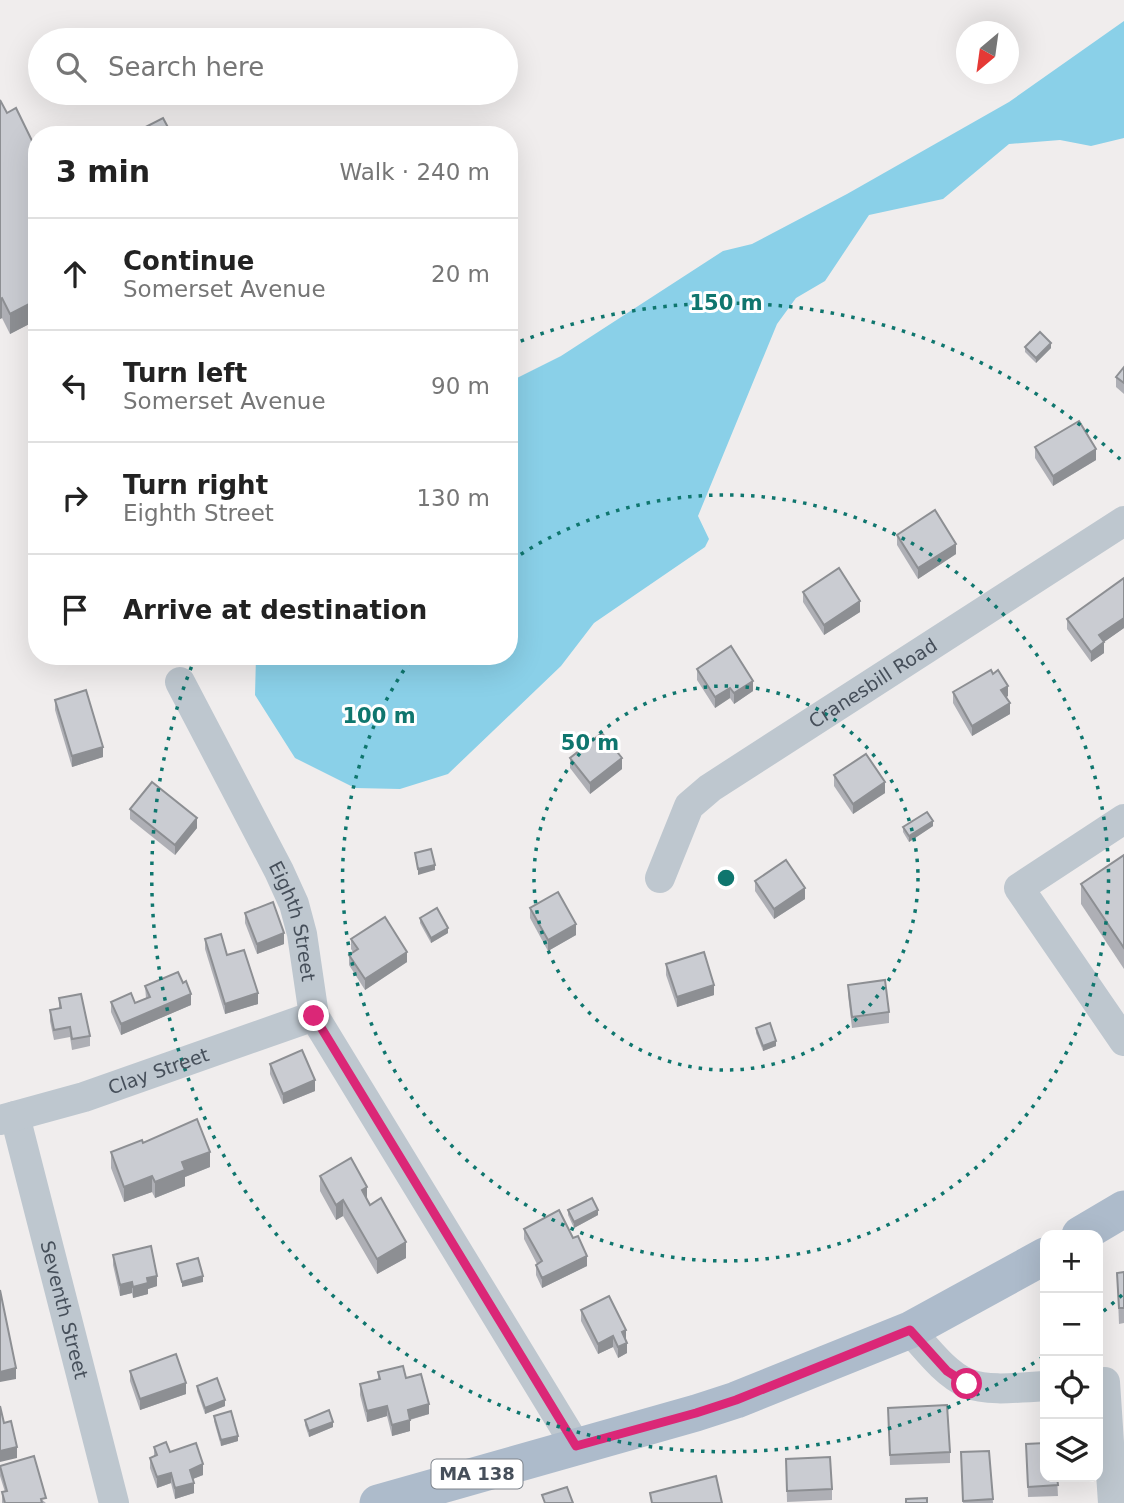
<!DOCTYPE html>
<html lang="en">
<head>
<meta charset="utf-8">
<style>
  body { margin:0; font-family:"DejaVu Sans",sans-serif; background:#f6f6f6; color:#222 }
  .controls { position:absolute; right:21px; bottom:21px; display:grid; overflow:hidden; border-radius:14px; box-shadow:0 7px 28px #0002 }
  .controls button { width:63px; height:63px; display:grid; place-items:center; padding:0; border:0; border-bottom:2px solid #e0e0e0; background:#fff; color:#222; font:35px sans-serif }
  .compass { position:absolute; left:956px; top:21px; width:63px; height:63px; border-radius:50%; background:#fff; box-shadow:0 7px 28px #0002; rotate:209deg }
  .stop { position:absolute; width:21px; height:21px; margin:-16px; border:5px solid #db2777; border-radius:50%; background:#fff }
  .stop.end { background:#db2777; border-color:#fff; box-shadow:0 2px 7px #0008 }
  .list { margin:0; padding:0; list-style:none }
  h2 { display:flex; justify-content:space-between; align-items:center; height:91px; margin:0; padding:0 28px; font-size:30px }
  h2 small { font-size:23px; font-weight:400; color:#767676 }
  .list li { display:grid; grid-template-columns:46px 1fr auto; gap:21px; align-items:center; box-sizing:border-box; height:112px; padding:0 28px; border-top:2px solid #e0e0e0 }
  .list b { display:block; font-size:26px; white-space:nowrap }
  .list p { margin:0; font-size:23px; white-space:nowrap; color:#767676 }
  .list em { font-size:23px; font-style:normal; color:#767676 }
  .icon { flex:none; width:38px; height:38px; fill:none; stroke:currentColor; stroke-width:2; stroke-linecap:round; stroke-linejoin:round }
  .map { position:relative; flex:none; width:1124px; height:1503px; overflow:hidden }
  .search { position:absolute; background:#fff; box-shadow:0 7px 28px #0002; left:28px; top:28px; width:490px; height:77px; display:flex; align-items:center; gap:18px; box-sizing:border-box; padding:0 24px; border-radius:38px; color:#767676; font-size:26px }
  .panel { position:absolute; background:#fff; box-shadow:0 7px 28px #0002; left:28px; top:126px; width:490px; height:539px; border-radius:28px }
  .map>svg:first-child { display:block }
  .water { fill:#8ad0e8 }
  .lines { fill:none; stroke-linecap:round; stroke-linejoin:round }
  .minor { stroke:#bec7cf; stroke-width:30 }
  .major { stroke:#adbbcb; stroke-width:37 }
  .wall { fill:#aeafb5 }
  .shaded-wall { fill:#8d8f93 }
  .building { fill:#caccd2; stroke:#8d8f93; stroke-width:2 }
  .route { stroke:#db2777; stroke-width:9 }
  .ring { fill:none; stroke:#0f766e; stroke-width:3.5; stroke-dasharray:3.5 7 }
  .labels { text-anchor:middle; stroke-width:6; stroke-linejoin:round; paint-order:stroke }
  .shield { fill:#fff; stroke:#7e848c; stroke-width:2 }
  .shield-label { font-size:18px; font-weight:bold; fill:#464f5a }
  .street-label { font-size:19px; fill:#464f5a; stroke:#fff }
  .centre { fill:#0f766e; stroke:#fff; stroke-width:3.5 }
  .ring-label { font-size:21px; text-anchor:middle; font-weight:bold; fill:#0f766e; stroke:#fff; stroke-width:6; stroke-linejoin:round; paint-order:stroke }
</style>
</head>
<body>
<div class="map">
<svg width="1124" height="1503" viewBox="0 0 1124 1503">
  <rect width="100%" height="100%" fill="#f0eded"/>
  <!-- water -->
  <polygon class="water" points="1124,21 1124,138 1091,146 1060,140 1009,144 943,199 869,215 825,281 796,298 777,324 698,516 709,539 705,547 594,623 561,666 448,774 400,789 355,788 295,758 255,695 256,656 509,656 509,382 561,356 723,251 752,244 847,194 1009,102"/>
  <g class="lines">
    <!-- minor -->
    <g class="minor">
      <path id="s1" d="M180 682 279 871 294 904 302 934 314 1016 576 1446"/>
      <polyline points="1124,819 1019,888 1124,1041"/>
      <path id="s2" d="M660 878 689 806 710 788 1124 521"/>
      <path id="s3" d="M15 1116 114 1503"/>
      <path id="s4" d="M0 1120 84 1097 314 1016"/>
      <path d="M910 1330C962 1391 966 1392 1045 1386"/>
      <polyline points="1105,1382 1113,1503"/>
    </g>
    <!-- major -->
    <g class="major">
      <polyline points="1080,1235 1124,1209"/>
      <polyline points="378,1503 696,1413 736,1400 910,1330 1045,1256"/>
    </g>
  </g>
  <!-- wall -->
  <g class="wall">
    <polygon points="7,113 37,151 37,320 10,334 2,318 0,319"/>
    <polygon points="1025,347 1051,348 1036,363 1025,352"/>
    <polygon points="1124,367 1124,394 1116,387 1116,377"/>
    <polygon points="1035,447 1096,460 1053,486 1035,458"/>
    <polygon points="897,535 956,554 918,579 897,545"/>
    <polygon points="1124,578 1124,628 1104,642 1104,653 1091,662 1067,629 1067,619"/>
    <polygon points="803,592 860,612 824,635 803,602"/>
    <polygon points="697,669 753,691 734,704 730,698 715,708 697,680"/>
    <polygon points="953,692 1008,696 1006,697 1010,714 972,736 953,703"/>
    <polygon points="55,700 103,757 72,767 55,710"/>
    <polygon points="570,758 622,769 590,794 570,768"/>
    <polygon points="834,775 885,793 853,814 834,786"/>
    <polygon points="130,809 197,828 175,855 130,819"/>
    <polygon points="933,826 909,842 903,832 903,827"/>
    <polygon points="1124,855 1124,969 1081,904 1081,884"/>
    <polygon points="755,881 805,899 774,919 755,891"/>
    <polygon points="530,908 576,935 548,951 530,918"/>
    <polygon points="245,913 284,944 257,954 245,923"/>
    <polygon points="420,918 448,933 431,943 420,923"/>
    <polygon points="205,939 227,955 258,1004 225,1014 205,949"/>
    <polygon points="351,939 407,962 365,990 349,965 349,955 353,952 351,949"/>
    <polygon points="666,964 714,995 677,1007 666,975"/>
    <polygon points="848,985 889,1012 889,1023 852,1028 848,995"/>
    <polygon points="145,986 191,1005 121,1035 111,1012 111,1002 135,1003 146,998"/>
    <polygon points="59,998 90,1036 90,1046 72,1050 70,1037 54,1040 50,1021 50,1010 59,1008"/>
    <polygon points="756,1028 776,1046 763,1051 756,1033"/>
    <polygon points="270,1064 315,1091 283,1104 270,1074"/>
    <polygon points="143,1143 210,1167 185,1177 185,1186 155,1198 152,1192 124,1202 111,1168 111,1152"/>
    <polygon points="320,1176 367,1199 406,1258 377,1274 343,1216 336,1220 320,1191"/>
    <polygon points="568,1210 598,1215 574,1228 568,1215"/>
    <polygon points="524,1229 573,1238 587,1266 542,1288 536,1275 536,1265 537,1264 524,1239"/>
    <polygon points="113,1255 157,1286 148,1289 148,1294 133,1298 132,1293 120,1296 113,1265"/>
    <polygon points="1124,1272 1124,1323 1119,1324 1117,1273"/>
    <polygon points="581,1310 626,1341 627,1353 618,1358 613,1347 598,1354 581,1321"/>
    <polygon points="130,1371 186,1394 140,1410 130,1381"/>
    <polygon points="378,1372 406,1378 429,1414 410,1420 410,1431 392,1436 387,1416 367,1422 360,1395 360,1384 378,1379"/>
    <polygon points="197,1386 225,1406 205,1414 197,1391"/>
    <polygon points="888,1408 950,1452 950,1463 890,1465"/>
    <polygon points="214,1416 238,1441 221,1446 214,1421"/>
    <polygon points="305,1420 333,1427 309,1437 305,1425"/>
    <polygon points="1026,1444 1057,1477 1058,1496 1028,1497"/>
    <polygon points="154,1447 170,1452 203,1475 193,1479 194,1493 175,1499 171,1483 157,1488 150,1468 150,1458 154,1456"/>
    <polygon points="989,1451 993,1503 963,1503 961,1452"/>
    <polygon points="786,1459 832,1489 832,1500 787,1502"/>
    <polygon points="0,1466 46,1503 2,1503 2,1492 5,1492 0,1476"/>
  </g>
  <!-- shaded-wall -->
  <g class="shaded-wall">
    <polygon points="37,155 37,175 32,157"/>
    <polygon points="2,298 2,318 0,319 0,299"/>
    <polygon points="37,300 37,320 10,334 10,314"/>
    <polygon points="1051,343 1051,348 1036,363 1036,358"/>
    <polygon points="1096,449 1096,460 1053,486 1053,476"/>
    <polygon points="956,544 956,554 918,579 918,568"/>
    <polygon points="860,601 860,612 824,635 824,625"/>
    <polygon points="1124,618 1124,628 1104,642 1104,653 1091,662 1091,652 1099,635"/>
    <polygon points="753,681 753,691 734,704 734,693"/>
    <polygon points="1008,686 1008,696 1001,700 1001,690"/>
    <polygon points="730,688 730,698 715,708 715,697"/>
    <polygon points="1010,703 1010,714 972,736 972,726"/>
    <polygon points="103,747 103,757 72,767 72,756"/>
    <polygon points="622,758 622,769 590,794 590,783"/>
    <polygon points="885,782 885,793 853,814 853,804"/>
    <polygon points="197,818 197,828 175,855 175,845"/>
    <polygon points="933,821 933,826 909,842 909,836"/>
    <polygon points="435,865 435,870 418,875 418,869"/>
    <polygon points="805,888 805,899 774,919 774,909"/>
    <polygon points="576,924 576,935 548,951 548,940"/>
    <polygon points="448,928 448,933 431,943 431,938"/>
    <polygon points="284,933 284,944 257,954 257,944"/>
    <polygon points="407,952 407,962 365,990 365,979"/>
    <polygon points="714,985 714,995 677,1007 677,997"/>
    <polygon points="258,993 258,1004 225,1014 225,1004"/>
    <polygon points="191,994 191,1005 121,1035 121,1024"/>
    <polygon points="776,1041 776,1046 763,1051 763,1046"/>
    <polygon points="315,1080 315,1091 283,1104 283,1094"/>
    <polygon points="210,1152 210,1167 185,1177 185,1186 155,1198 155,1182 182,1162"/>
    <polygon points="152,1176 152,1192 124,1202 124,1187"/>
    <polygon points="367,1187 367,1202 362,1190"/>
    <polygon points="343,1200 343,1216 336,1220 336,1205"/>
    <polygon points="598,1210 598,1215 574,1228 574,1222"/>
    <polygon points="406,1242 406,1258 377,1274 377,1259"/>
    <polygon points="587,1256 587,1266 542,1288 542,1278"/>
    <polygon points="157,1276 157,1286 148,1289 148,1294 133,1298 133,1287 147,1278"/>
    <polygon points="203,1276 203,1282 182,1287 182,1282"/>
    <polygon points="132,1282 132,1293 120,1296 120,1285"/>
    <polygon points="626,1330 626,1341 622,1332"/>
    <polygon points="613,1336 613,1347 598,1354 598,1344"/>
    <polygon points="627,1343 627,1353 618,1358 618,1347"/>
    <polygon points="16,1368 16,1379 0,1382 0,1372"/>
    <polygon points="186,1383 186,1394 140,1410 140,1399"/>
    <polygon points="225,1400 225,1406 205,1414 205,1408"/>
    <polygon points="429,1404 429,1414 408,1420 408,1410"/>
    <polygon points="387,1406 387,1416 367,1422 367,1411"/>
    <polygon points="410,1420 410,1431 392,1436 392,1425"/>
    <polygon points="333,1422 333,1427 309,1437 309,1431"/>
    <polygon points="238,1436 238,1441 221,1446 221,1440"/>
    <polygon points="17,1447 17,1458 0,1462 0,1451"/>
    <polygon points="203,1464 203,1475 190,1480 190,1470"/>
    <polygon points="171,1473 171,1483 157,1488 157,1477"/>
    <polygon points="194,1483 194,1493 175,1499 175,1488"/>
  </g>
  <!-- building -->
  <g class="building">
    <polygon points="0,100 7,113 16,108 37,151 37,155 32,157 37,166 37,300 10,314 2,298 0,299"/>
    <polygon points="163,118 172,135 130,135"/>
    <polygon points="1040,332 1051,343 1036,358 1025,347"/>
    <polygon points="1124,367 1124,383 1116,377"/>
    <polygon points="1079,421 1096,449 1053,476 1035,447"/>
    <polygon points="935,510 956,544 918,568 897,535"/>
    <polygon points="839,568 860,601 824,625 803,592"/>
    <polygon points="1124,578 1124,618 1099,635 1104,642 1091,652 1067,619"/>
    <polygon points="731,646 753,681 734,693 730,688 715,697 697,669"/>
    <polygon points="991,670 993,674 998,670 1008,686 1001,690 1010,703 972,726 953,692"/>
    <polygon points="86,690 103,747 72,756 55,700"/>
    <polygon points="602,733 622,758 590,783 570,758"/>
    <polygon points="866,754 885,782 853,804 834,775"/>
    <polygon points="152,782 197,818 175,845 130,809"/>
    <polygon points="927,812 933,821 909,836 903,827"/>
    <polygon points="431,849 435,865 418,869 415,853"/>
    <polygon points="1124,855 1124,948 1081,884"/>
    <polygon points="786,860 805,888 774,909 755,881"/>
    <polygon points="558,892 576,924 548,940 530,908"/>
    <polygon points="273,902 284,933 257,944 245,913"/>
    <polygon points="437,908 448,928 431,938 420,918"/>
    <polygon points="385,917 407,952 365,979 349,955 358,949 351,939"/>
    <polygon points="221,934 227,955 244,950 258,993 225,1004 205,939"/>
    <polygon points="704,952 714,985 677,997 666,964"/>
    <polygon points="178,972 183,983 186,981 191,994 121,1024 111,1002 131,993 135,1003 150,997 145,986"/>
    <polygon points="885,980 889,1012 852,1017 848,985"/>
    <polygon points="81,994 90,1036 72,1039 70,1027 54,1030 50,1010 61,1008 59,998"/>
    <polygon points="770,1023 776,1041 763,1046 756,1028"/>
    <polygon points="302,1050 315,1080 283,1094 270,1064"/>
    <polygon points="197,1119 210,1152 182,1162 185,1170 155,1182 152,1176 124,1187 111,1152 142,1140 143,1143"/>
    <polygon points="351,1158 367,1187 362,1190 370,1205 381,1198 406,1242 377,1259 343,1200 336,1205 320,1176"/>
    <polygon points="592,1198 598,1210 574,1222 568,1210"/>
    <polygon points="559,1210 573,1238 578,1236 587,1256 542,1278 536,1265 542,1261 524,1229"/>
    <polygon points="151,1246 157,1276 147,1278 148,1283 133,1287 132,1282 120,1285 113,1255"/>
    <polygon points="198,1258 203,1276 182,1282 177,1264"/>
    <polygon points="1124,1272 1124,1308 1119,1308 1117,1273"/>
    <polygon points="0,1290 16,1368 0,1372"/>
    <polygon points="609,1296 626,1330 622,1332 627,1343 618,1347 613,1336 598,1344 581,1310"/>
    <polygon points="176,1354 186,1383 140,1399 130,1371"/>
    <polygon points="403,1366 406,1378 421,1374 429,1404 408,1410 410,1420 392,1425 387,1406 367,1411 360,1384 380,1379 378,1372"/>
    <polygon points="217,1378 225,1400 205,1408 197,1386"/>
    <polygon points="947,1405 950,1452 890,1455 888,1408"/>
    <polygon points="0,1406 4,1423 11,1421 17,1447 0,1451"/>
    <polygon points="329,1410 333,1422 309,1431 305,1420"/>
    <polygon points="231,1411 238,1436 221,1440 214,1416"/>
    <polygon points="166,1442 170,1452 196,1443 203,1464 190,1470 194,1483 175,1488 171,1473 157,1477 150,1458 157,1455 154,1447"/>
    <polygon points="1045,1443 1045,1477 1057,1477 1058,1485 1028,1487 1026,1444"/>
    <polygon points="989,1451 993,1499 963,1501 961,1452"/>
    <polygon points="34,1456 46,1498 41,1499 42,1503 5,1503 2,1492 7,1491 0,1466"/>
    <polygon points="830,1457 832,1489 787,1491 786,1459"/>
    <polygon points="716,1476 722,1503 652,1503 650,1493"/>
    <polygon points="567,1487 573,1503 545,1503 542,1495"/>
    <polygon points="927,1498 927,1503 906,1503 906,1499"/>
  </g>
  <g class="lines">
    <!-- route -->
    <polyline class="route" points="314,1016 576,1446 696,1413 736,1400 910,1330 947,1371 967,1384"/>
  </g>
  <!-- distance rings -->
  <g class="ring">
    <circle cx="726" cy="878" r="192"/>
    <path d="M512 560A383 383 0 1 1 412 658"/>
    <path d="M1122 1295A575 575 0 0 1 1099 1315M1043 1357A575 575 0 0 1 195 658M511 345A575 575 0 0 1 1122 461"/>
  </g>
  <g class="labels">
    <!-- shield labels -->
    <rect class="shield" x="431.5" y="1459.5" width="91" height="29" rx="5"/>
    <g class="shield-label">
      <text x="477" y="1480">MA 138</text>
    </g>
    <!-- street labels -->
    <g class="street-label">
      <text dy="7" stroke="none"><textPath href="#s2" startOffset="299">Cranesbill Road</textPath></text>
      <text dy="7" stroke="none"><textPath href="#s1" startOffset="266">Eighth Street</textPath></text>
      <text dy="7" stroke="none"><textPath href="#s4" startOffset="166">Clay Street</textPath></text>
      <text dy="7" stroke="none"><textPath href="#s3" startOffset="200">Seventh Street</textPath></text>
    </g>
  </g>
  <circle cx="726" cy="878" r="10" class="centre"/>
  <g class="ring-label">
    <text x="726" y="310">150 m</text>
    <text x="379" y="723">100 m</text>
    <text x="590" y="750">50 m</text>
  </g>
</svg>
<div class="controls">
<button>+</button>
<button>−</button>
<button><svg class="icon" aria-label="locate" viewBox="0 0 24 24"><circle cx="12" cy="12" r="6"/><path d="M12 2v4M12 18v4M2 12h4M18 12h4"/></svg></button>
<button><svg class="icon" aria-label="layers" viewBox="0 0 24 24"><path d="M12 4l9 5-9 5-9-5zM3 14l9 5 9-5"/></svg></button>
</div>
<svg class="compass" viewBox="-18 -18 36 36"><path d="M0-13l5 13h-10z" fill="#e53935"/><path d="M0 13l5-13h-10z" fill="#767676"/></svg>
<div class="stop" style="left:967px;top:1384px"></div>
<div class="stop end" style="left:314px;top:1016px"></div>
<div class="search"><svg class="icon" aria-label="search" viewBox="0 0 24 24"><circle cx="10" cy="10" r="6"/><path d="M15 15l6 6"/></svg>Search here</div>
<section class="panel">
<h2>3 min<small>Walk · 240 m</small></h2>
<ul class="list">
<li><svg class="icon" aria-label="ahead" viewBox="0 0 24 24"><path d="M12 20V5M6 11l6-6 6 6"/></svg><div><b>Continue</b><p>Somerset Avenue</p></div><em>20 m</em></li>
<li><svg class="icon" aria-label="left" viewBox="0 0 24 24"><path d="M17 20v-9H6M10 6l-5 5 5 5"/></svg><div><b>Turn left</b><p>Somerset Avenue</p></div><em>90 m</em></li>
<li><svg class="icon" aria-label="right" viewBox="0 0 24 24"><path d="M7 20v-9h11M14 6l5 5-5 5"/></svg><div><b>Turn right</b><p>Eighth Street</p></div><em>130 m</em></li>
<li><svg class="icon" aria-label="arrive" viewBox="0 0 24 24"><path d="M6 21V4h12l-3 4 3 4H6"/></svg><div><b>Arrive at destination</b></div></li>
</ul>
</section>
</div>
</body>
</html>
